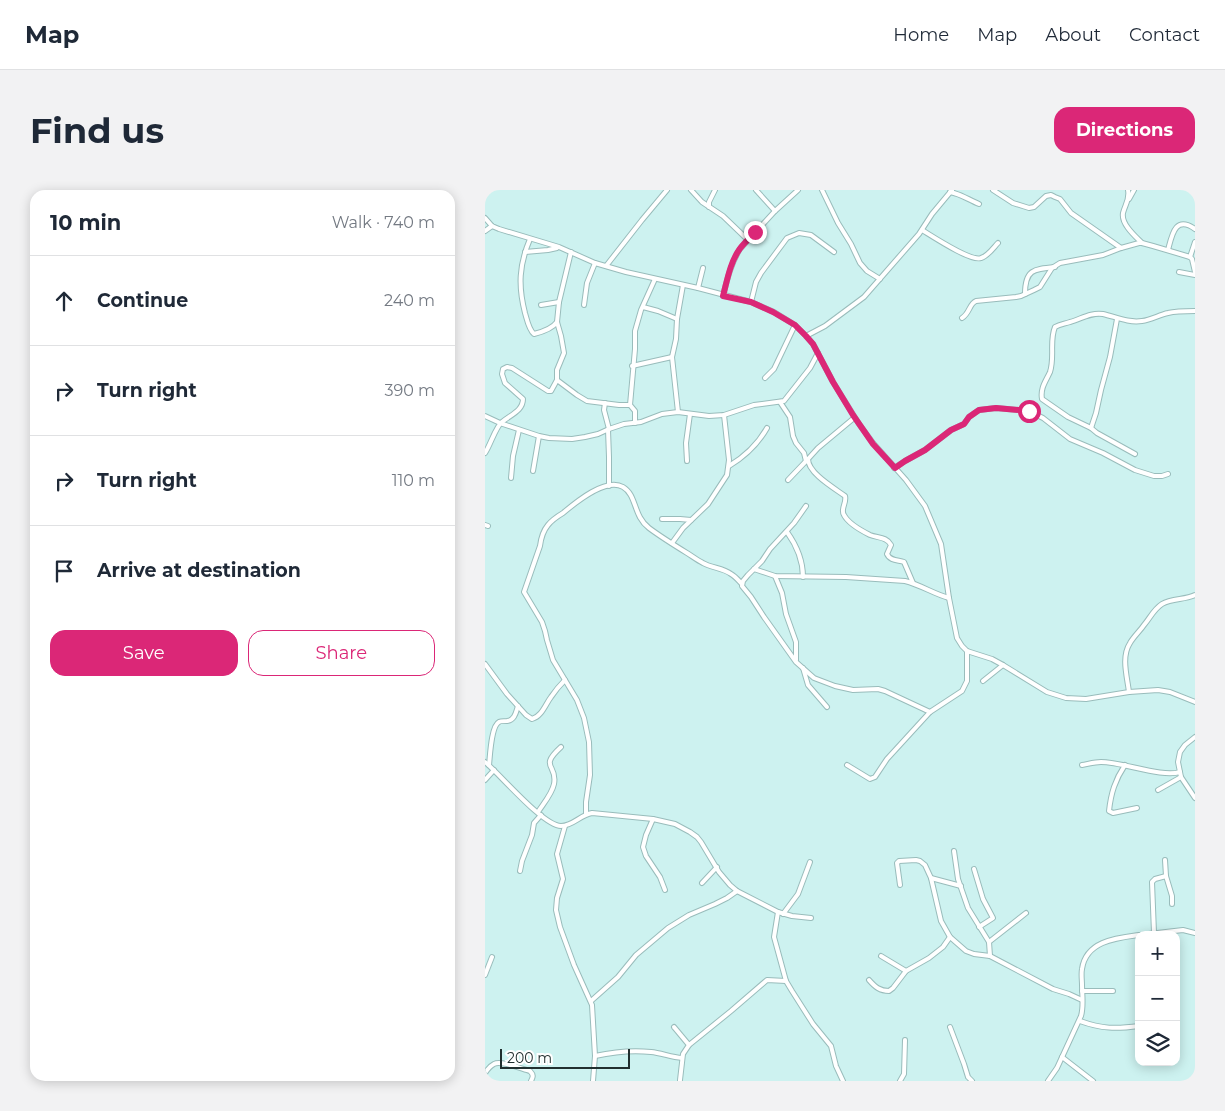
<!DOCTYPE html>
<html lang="en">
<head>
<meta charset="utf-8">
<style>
  body { margin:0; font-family:Montserrat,sans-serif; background:#f2f2f3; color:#1f2937 }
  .controls { position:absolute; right:15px; bottom:15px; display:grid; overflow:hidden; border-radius:10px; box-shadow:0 2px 12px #0003 }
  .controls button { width:45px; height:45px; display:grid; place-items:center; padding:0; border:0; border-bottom:1px solid #e0e1e3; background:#fff; color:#1f2937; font:25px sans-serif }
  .scale { position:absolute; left:15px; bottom:12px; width:130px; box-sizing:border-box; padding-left:5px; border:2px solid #212f2f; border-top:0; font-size:14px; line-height:18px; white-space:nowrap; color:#212f2f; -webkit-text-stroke:4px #fff; paint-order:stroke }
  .stop { position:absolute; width:15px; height:15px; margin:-11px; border:4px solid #db2777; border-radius:50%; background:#fff }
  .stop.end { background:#db2777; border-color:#fff; box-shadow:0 1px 5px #0008 }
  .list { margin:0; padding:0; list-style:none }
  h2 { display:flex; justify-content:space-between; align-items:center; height:65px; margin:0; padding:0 20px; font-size:21px }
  h2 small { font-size:16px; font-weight:400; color:#747a83 }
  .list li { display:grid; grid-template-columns:32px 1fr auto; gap:15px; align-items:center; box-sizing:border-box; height:90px; padding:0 20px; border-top:1px solid #e0e1e3 }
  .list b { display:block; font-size:19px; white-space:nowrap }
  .list em { font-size:16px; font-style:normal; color:#747a83 }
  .actions { display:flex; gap:10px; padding:15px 20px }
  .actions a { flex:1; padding:11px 0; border:1px solid #db2777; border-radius:15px; text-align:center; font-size:18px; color:#db2777 }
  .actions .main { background:#db2777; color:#fff }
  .icon { flex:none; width:28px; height:28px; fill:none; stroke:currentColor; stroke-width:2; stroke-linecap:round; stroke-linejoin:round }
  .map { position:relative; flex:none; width:710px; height:891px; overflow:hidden; border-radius:15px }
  header { display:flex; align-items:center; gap:30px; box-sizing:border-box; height:70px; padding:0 25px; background:#fff; border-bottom:1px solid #e0e1e3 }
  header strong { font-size:24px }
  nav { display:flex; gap:28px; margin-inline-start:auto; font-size:18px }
  .intro { display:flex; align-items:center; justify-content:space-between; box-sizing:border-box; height:120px; padding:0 30px }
  h1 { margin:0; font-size:35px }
  .button { padding:12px 22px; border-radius:15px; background:#db2777; color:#fff; font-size:18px; font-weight:700 }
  main { display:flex; gap:30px; padding:0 30px }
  aside { flex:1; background:#fff; border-radius:15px; box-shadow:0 2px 12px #0003 }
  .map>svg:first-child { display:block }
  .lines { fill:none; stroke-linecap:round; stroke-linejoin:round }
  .street-casing { stroke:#99bcbb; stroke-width:6 }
  .street { stroke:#fff; stroke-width:4 }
  .route { stroke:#db2777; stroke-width:6 }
</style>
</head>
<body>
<header>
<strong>Map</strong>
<nav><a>Home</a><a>Map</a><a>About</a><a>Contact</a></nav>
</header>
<div class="intro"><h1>Find us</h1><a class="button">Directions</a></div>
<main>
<aside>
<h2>10 min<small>Walk · 740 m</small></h2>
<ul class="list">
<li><svg class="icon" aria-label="ahead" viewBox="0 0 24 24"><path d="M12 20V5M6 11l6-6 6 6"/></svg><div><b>Continue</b></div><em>240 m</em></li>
<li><svg class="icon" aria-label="right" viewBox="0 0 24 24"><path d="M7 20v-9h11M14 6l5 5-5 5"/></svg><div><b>Turn right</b></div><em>390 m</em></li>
<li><svg class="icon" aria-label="right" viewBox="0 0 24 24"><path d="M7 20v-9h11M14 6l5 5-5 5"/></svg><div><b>Turn right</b></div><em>110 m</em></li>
<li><svg class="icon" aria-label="arrive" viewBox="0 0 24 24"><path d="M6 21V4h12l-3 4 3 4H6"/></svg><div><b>Arrive at destination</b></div></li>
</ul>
<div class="actions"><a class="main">Save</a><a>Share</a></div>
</aside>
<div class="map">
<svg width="710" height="891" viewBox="0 0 710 891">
  <rect width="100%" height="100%" fill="#cdf2f0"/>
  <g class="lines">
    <defs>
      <g id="street">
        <polyline points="206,0 217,12 238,26 263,50"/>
        <polyline points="271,0 290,21"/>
        <polyline points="337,0 353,33 366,54 375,73 382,81 395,89"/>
        <polyline points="508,0 528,13 544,18 549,17 561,6 566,5 570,7 575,9 586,23 636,58"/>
        <path d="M643 0C645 9 640 15 638 23 636 34 650 46 657 53"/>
        <path d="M465 2C476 4 484 10 494 14"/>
        <polyline points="644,9 649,0"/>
        <polyline points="224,17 224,12 230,0"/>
        <polyline points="0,28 7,36 14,39 74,57 110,73 141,82 213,98 266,112 289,122 310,135 321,146 328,154 348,192 374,234 388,253 421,290 440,316 456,354 464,408 472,448 477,456 482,461 507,469 518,475 562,502 581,508 601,509 644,502 673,500 685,502 710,512"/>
        <path d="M437 40C447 46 486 72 496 68 503 66 509 57 513 53"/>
        <polyline points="0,41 7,36"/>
        <path d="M45 49C34 75 33 96 40 123 42 130 44 140 49 144 57 142 67 139 72 132"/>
        <path d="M683 60C687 45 690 25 710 39"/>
        <polyline points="40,62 63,60 72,58"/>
        <polyline points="705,67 710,52"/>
        <polyline points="121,76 157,30 182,0"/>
        <polyline points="694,82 710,85"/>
        <polyline points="213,98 218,78"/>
        <path d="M540 104C540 80 548 79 570 77"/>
        <path d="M238 106C242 90 246 73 255 59L290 21 313 0"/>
        <polyline points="266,112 271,92 276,83 302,48 314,43 326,45 349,62"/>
        <polyline points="56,115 74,112"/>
        <polyline points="99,115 102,93 110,73"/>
        <polyline points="158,117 173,121 192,129"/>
        <path d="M477 128C485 123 484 114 491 111L531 107 536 106 549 100 555 97 567 78 575 73 618 65 636 58 654 53H657L668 56 705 67 707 69 710 82"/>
        <polyline points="321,146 340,136 379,107 434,44 447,24 467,0"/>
        <polyline points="147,176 187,167"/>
        <polyline points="280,188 289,179 310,135"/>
        <polyline points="72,190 92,205 102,211 134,215 145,215"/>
        <polyline points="295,212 305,227 308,246 311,253 319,263 321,271"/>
        <polyline points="120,213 119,220 124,239"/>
        <polyline points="193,222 187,167 191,149 192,129 198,95"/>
        <polyline points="0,226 15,233 54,246 64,248 87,249 100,247 113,244 124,239 139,234 156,232 177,224 193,222 224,226 239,225 269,215 299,211 325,178 333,163"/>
        <path d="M369 228 333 258 323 269C323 283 349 298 360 306 362 313 355 319 359 325 363 333 377 341 385 345 393 348 402 347 406 355L402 364C405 371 413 370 419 372L428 393"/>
        <polyline points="150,233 150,221 145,215 150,159 150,141 156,120 170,89"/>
        <polyline points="606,238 611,223 616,200 625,167 632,129"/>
        <polyline points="123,240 124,267 124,296"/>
        <path d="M0 263C5 256 11 236 17 232 25 225 38 221 38 209L20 193 17 184 18 179 22 177 27 178 63 201H66L72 190V180L79 163 76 146 72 132 74 112 86 62"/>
        <path d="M650 264 612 243 606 238 583 227 557 209C555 198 561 191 565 182 570 167 564 151 570 137 575 134 579 134 585 132 596 129 606 122 618 124 631 127 643 133 657 131 666 130 674 125 683 123 691 121 701 121 710 121"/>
        <polyline points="202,271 201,253 205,224"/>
        <path d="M244 276C259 267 273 254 282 238"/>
        <polyline points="409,278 420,271 440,260 466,240 479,234 484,227 494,220 511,218 544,221 558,228 585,249 618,263 650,280 669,286 677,286 683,284"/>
        <polyline points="48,281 54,246"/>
        <polyline points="26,288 28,266 34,240"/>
        <polyline points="303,290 323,269"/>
        <polyline points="321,316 309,333 285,359 277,371 263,385 258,391 257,396 266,407 279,427 311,472 329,488 350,496 368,500 393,499 400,501 445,522"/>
        <polyline points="177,329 195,329 206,330"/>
        <polyline points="0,335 3,336"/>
        <path d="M302 342C312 356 318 370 318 387"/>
        <polyline points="187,353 198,338 223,314 242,285 244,270 239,225"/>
        <path d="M269 379 290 386 361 387 420 391C436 395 449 404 464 408"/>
        <polyline points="290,386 297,403 301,424 311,452 311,470"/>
        <path d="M0 474 22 504 41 525 47 529C57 526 60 515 66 507 70 501 75 495 80 490"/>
        <polyline points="318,478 323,495 342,517"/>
        <polyline points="498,491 518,475"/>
        <path d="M644 502C642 486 636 467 645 453 649 446 655 441 659 435 665 428 669 419 677 414 687 408 700 410 710 405"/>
        <polyline points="710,547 700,555 695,562 693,572 696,587 710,608"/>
        <path d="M0 572C15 584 58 636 76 636 88 636 95 625 107 623L168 629 190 634 205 642 212 647 216 652 234 682 245 695 252 701 293 722 307 726 326 728"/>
        <path d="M4 575C5 567 6 536 14 532 15 531 21 531 22 531 30 530 31 522 33 516"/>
        <polyline points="362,575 385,589 390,587 402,569 445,522 477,501 482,491 482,461"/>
        <path d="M597 575C603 574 610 572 616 572 638 572 677 588 695 582"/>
        <path d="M640 575C630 590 626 603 624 621L628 623 652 618"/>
        <polyline points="0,590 9,580"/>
        <polyline points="673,600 696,587"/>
        <path d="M53 622C58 614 67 604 69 594 73 574 53 578 76 557"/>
        <path d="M101 624V612L105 585 104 552 99 528 92 510 68 470 62 450 60 441 57 432 39 402 55 356C56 348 58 341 63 335 67 330 73 326 78 323 91 312 121 287 138 297 152 305 148 326 164 338 176 347 189 355 202 363 207 366 212 370 218 373 227 378 238 378 246 384 250 386 254 391 257 394"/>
        <polyline points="168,629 161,645 158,657 161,666 175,687 180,700"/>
        <polyline points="80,636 72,664 78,689 72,708 71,720 75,737 89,775 107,815 110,866 108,891"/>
        <polyline points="469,661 473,689 483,718 504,752 505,766"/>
        <polyline points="680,670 681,686 687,706 687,714"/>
        <polyline points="489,679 498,709 508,728 494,737"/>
        <polyline points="35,681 37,671 47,645 49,633 56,625"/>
        <polyline points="446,688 476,696"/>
        <polyline points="217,693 232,677"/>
        <polyline points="415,695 412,673 414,671 431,670 435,671 440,675 446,688 456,731 465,747 481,761 489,764 505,766 568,799 584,804 597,810"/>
        <polyline points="293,722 289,747 301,791 307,801 328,834 346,856 351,876 358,891"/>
        <polyline points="298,724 313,704 325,672"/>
        <polyline points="669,743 667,692 670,689 681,686"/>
        <polyline points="655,745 698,740 710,743"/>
        <polyline points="504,752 541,723"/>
        <polyline points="396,766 421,781"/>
        <polyline points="0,785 7,767"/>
        <path d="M384 790C390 797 395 801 404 801L408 798 421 781 444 768 458 757 465 747"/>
        <polyline points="597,801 628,801"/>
        <polyline points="106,811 133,787 151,765 183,738 204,725 230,714 242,708 252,701"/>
        <path d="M595 831C617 839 631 839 654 836"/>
        <polyline points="189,837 204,855"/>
        <polyline points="465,837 479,874 483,887 487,891"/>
        <path d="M110 866C128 862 148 860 166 862 176 863 186 867 197 868"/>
        <polyline points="577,867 608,891"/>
        <path d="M0 883C2 880 5 876 9 874 16 870 37 879 45 881 49 885 48 887 46 891"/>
        <polyline points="195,890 198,864 204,855 246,821 282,790 301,791"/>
        <polyline points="415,891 419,884 420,850"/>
        <path d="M563 891 572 878 596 826C599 816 597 805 597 795 597 790 596 784 597 779 601 751 631 748 654 745"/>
      </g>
    </defs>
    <!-- street casing -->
    <use href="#street" class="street-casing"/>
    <!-- street -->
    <use href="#street" class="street"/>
  </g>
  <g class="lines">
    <!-- route -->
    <path class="route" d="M270 42C265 48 258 54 254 60 245 73 242 91 238 106L266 112 288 122 310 135 321 146 328 154 348 192 368 225 388 254 410 278 420 271 440 260 466 240 479 234 484 227 494 220 511 218 544 221"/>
  </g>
</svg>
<div class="controls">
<button>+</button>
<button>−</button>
<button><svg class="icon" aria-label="layers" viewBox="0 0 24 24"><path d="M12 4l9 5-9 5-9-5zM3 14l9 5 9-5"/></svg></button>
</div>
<div class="scale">200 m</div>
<div class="stop" style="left:544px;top:221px"></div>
<div class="stop end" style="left:270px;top:42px"></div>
</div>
</main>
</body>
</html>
